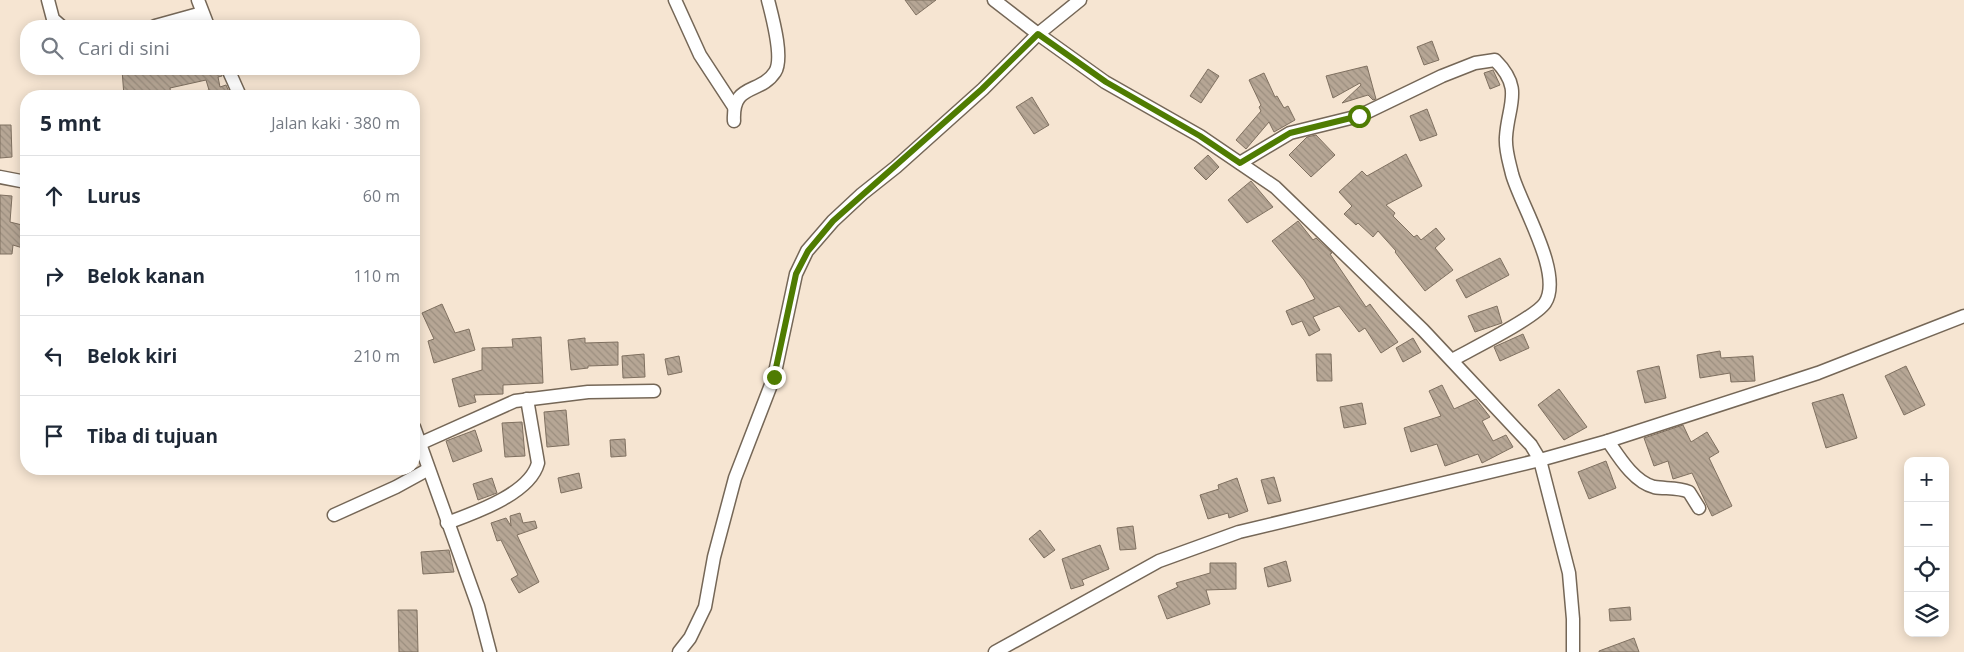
<!DOCTYPE html>
<html lang="id">
<head>
<meta charset="utf-8">
<style>
  body { margin:0; font-family:"Open Sans",sans-serif; background:#f6f6f7; color:#1f2937 }
  .controls { position:absolute; right:15px; bottom:15px; display:grid; overflow:hidden; border-radius:10px; box-shadow:0 2px 12px #0003 }
  .controls button { width:45px; height:45px; display:grid; place-items:center; padding:0; border:0; border-bottom:1px solid #e0e1e3; background:#fff; color:#1f2937; font:25px sans-serif }
  .stop { position:absolute; width:15px; height:15px; margin:-11px; border:4px solid #4f7c02; border-radius:50%; background:#fff }
  .stop.end { background:#4f7c02; border-color:#fff; box-shadow:0 1px 5px #0008 }
  .list { margin:0; padding:0; list-style:none }
  h2 { display:flex; justify-content:space-between; align-items:center; height:65px; margin:0; padding:0 20px; font-size:21px }
  h2 small { font-size:16px; font-weight:400; color:#747a83 }
  .list li { display:grid; grid-template-columns:32px 1fr auto; gap:15px; align-items:center; box-sizing:border-box; height:80px; padding:0 20px; border-top:1px solid #e0e1e3 }
  .list b { display:block; font-size:19px; white-space:nowrap }
  .list em { font-size:16px; font-style:normal; color:#747a83 }
  .icon { flex:none; width:28px; height:28px; fill:none; stroke:currentColor; stroke-width:2; stroke-linecap:round; stroke-linejoin:round }
  .map { position:relative; flex:none; width:1964px; height:652px; overflow:hidden }
  .search { position:absolute; background:#fff; box-shadow:0 2px 12px #0003; left:20px; top:20px; width:400px; height:55px; display:flex; align-items:center; gap:12px; box-sizing:border-box; padding:0 18px; border-radius:20px; color:#747a83; font-size:19px }
  .panel { position:absolute; background:#fff; box-shadow:0 2px 12px #0003; left:20px; top:90px; width:400px; height:385px; border-radius:20px }
  .map>svg:first-child { display:block }
  .building { fill:url(#building-back-hatch); stroke:#7f7060 }
  .lines { fill:none; stroke-linecap:round; stroke-linejoin:round }
  .street-casing { stroke:#756757; stroke-width:15 }
  .street { stroke:#fff; stroke-width:12 }
  .route { stroke:#4f7c02; stroke-width:6 }
</style>
</head>
<body>
<div class="map">
<svg width="1964" height="652" viewBox="0 0 1964 652">
  <defs>
    <pattern id="building-back-hatch" width="6" height="6" patternUnits="userSpaceOnUse" patternTransform="scale(1.25)"><rect width="6" height="6" fill="#b6a695"/><path d="M-1 5l2 2M0 0l6 6M5-1l2 2" fill="none" stroke="#9b8e7f"/></pattern>
  </defs>
  <rect width="100%" height="100%" fill="#f6e5d2"/>
  <!-- building -->
  <g class="building">
    <polygon points="905,0 936,0 916,15"/>
    <polygon points="1432,41 1439,60 1424,65 1417,47"/>
    <polygon points="1367,66 1376,99 1373,100 1368,95 1342,103 1361,85 1360,83 1333,98 1326,76"/>
    <polygon points="144,69 220,69 222,76 218,77 220,87 226,85 231,96 198,96 198,93 209,90 206,80 170,88 171,96 124,96 122,70"/>
    <polygon points="1208,69 1219,76 1201,103 1190,96"/>
    <polygon points="1493,70 1500,85 1490,89 1484,73"/>
    <polygon points="1264,73 1275,97 1277,96 1284,108 1288,106 1295,120 1274,132 1269,122 1246,149 1236,140 1261,111 1259,107 1261,105 1249,80"/>
    <polygon points="1032,97 1049,125 1034,134 1016,107"/>
    <polygon points="1427,109 1437,135 1420,141 1410,116"/>
    <polygon points="0,125 11,125 12,157 0,158"/>
    <polygon points="1316,135 1335,155 1311,177 1289,155 1307,137"/>
    <polygon points="1406,154 1422,186 1386,205 1395,213 1393,216 1414,237 1417,235 1421,240 1436,228 1445,239 1435,248 1453,270 1425,291 1395,252 1396,251 1378,231 1373,237 1358,223 1356,225 1344,214 1352,206 1339,192 1362,171 1367,176"/>
    <polygon points="1208,155 1219,167 1206,180 1194,168"/>
    <polygon points="1251,181 1273,207 1247,223 1228,200"/>
    <polygon points="0,195 12,196 10,222 26,226 26,249 13,245 12,254 0,254"/>
    <polygon points="1298,221 1313,240 1316,238 1332,253 1330,254 1366,307 1370,304 1398,342 1381,353 1365,328 1359,332 1339,306 1313,317 1320,330 1309,336 1302,321 1292,325 1286,311 1315,299 1304,280 1272,241"/>
    <polygon points="1500,258 1509,275 1466,298 1456,280"/>
    <polygon points="442,304 455,333 469,329 475,350 434,363 428,341 434,339 422,313"/>
    <polygon points="1497,306 1502,323 1475,332 1468,316"/>
    <polygon points="1523,334 1529,348 1500,361 1494,347"/>
    <polygon points="541,337 543,383 503,385 503,394 474,395 476,402 459,407 452,379 482,370 482,348 513,347 512,339"/>
    <polygon points="585,338 585,343 618,342 618,365 588,366 588,368 571,370 568,340"/>
    <polygon points="1413,338 1421,352 1403,362 1396,348"/>
    <polygon points="1720,351 1721,358 1753,356 1755,381 1731,382 1730,373 1700,378 1697,355"/>
    <polygon points="644,354 645,377 623,378 622,356"/>
    <polygon points="1316,354 1331,354 1332,381 1317,381"/>
    <polygon points="679,356 682,372 668,375 665,359"/>
    <polygon points="1659,366 1666,398 1645,403 1637,371"/>
    <polygon points="1906,366 1925,405 1904,415 1885,376"/>
    <polygon points="1442,385 1454,409 1476,399 1490,417 1482,421 1493,441 1506,435 1513,447 1482,463 1478,454 1445,466 1437,444 1411,452 1404,428 1441,416 1429,391"/>
    <polygon points="1559,389 1587,427 1564,440 1538,405"/>
    <polygon points="1843,394 1857,438 1826,448 1812,403"/>
    <polygon points="1362,403 1366,424 1344,428 1340,407"/>
    <polygon points="566,410 569,445 547,447 544,412"/>
    <polygon points="522,422 525,456 505,457 502,423"/>
    <polygon points="1683,425 1691,442 1707,432 1719,452 1709,458 1732,506 1712,516 1692,473 1673,479 1668,461 1654,466 1644,438"/>
    <polygon points="475,430 482,451 453,462 446,441"/>
    <polygon points="625,439 626,456 611,457 610,440"/>
    <polygon points="1606,461 1616,488 1589,499 1578,472"/>
    <polygon points="579,473 582,488 561,493 558,478"/>
    <polygon points="1274,477 1281,501 1268,504 1261,480"/>
    <polygon points="492,478 497,493 478,500 473,484"/>
    <polygon points="1237,478 1248,511 1229,518 1228,513 1208,519 1200,495 1219,489 1218,485"/>
    <polygon points="520,513 523,523 535,521 537,528 517,535 539,582 519,593 511,579 518,575 501,540 497,541 491,523 506,518 511,526 510,516"/>
    <polygon points="1133,526 1136,549 1120,550 1117,528"/>
    <polygon points="1040,530 1055,550 1044,558 1029,539"/>
    <polygon points="1100,545 1109,569 1082,580 1084,585 1071,589 1062,559"/>
    <polygon points="449,550 454,572 423,574 421,552"/>
    <polygon points="1286,561 1291,581 1268,587 1264,568"/>
    <polygon points="1210,563 1236,563 1236,589 1206,590 1210,604 1167,619 1158,596 1178,587 1176,583 1210,573"/>
    <polygon points="1630,607 1631,620 1610,621 1609,609"/>
    <polygon points="398,610 417,610 418,652 399,652"/>
    <polygon points="1634,638 1639,652 1599,652 1599,651"/>
  </g>
  <g class="lines">
    <defs>
      <g id="street">
        <polyline points="48,0 53,19 61,26"/>
        <polyline points="198,0 208,26"/>
        <polyline points="675,0 700,55 734,107"/>
        <polyline points="994,0 1038,34 1105,82 1200,136 1275,187 1423,330 1531,445 1540,460 1569,573 1573,619 1573,652"/>
        <polyline points="155,26 202,13"/>
        <polyline points="228,69 240,96"/>
        <path d="M734 121C732 82 760 95 775 72 784 58 772 16 768 0"/>
        <path d="M1240 163 1290 133 1359 116 1442 76 1475 63 1495 60C1524 89 1508 104 1506 137 1505 150 1509 161 1512 174 1520 204 1564 274 1545 303 1535 318 1470 350 1452 360"/>
        <polyline points="0,177 26,182"/>
        <polyline points="414,427 478,606 490,652"/>
        <path d="M1608 441C1619 457 1634 482 1654 487 1665 489 1678 487 1689 492L1699 508"/>
        <polyline points="419,444 515,401 588,392 654,391"/>
        <polyline points="334,515 396,487 427,470"/>
        <path d="M447 523C474 513 530 494 538 463L527 399"/>
        <polyline points="679,652 690,638 705,607 714,557 735,478 774,377 796,274 807,251 833,221 862,194 896,167 983,89 1038,34 1080,0"/>
        <polyline points="995,652 1159,561 1239,532 1540,460 1608,441 1818,373 1964,316"/>
      </g>
    </defs>
    <!-- street casing -->
    <use href="#street" class="street-casing"/>
    <!-- street -->
    <use href="#street" class="street"/>
  </g>
  <g class="lines">
    <!-- route -->
    <polyline class="route" points="774,377 796,274 808,251 833,221 982,89 1038,34 1106,82 1200,136 1240,163 1290,133 1359,116"/>
  </g>
</svg>
<div class="controls">
<button>+</button>
<button>−</button>
<button><svg class="icon" aria-label="locate" viewBox="0 0 24 24"><circle cx="12" cy="12" r="6"/><path d="M12 2v4M12 18v4M2 12h4M18 12h4"/></svg></button>
<button><svg class="icon" aria-label="layers" viewBox="0 0 24 24"><path d="M12 4l9 5-9 5-9-5zM3 14l9 5 9-5"/></svg></button>
</div>
<div class="stop" style="left:1359px;top:116px"></div>
<div class="stop end" style="left:774px;top:377px"></div>
<div class="search"><svg class="icon" aria-label="search" viewBox="0 0 24 24"><circle cx="10" cy="10" r="6"/><path d="M15 15l6 6"/></svg>Cari di sini</div>
<section class="panel">
<h2>5 mnt<small>Jalan kaki · 380 m</small></h2>
<ul class="list">
<li><svg class="icon" aria-label="ahead" viewBox="0 0 24 24"><path d="M12 20V5M6 11l6-6 6 6"/></svg><div><b>Lurus</b></div><em>60 m</em></li>
<li><svg class="icon" aria-label="right" viewBox="0 0 24 24"><path d="M7 20v-9h11M14 6l5 5-5 5"/></svg><div><b>Belok kanan</b></div><em>110 m</em></li>
<li><svg class="icon" aria-label="left" viewBox="0 0 24 24"><path d="M17 20v-9H6M10 6l-5 5 5 5"/></svg><div><b>Belok kiri</b></div><em>210 m</em></li>
<li><svg class="icon" aria-label="arrive" viewBox="0 0 24 24"><path d="M6 21V4h12l-3 4 3 4H6"/></svg><div><b>Tiba di tujuan</b></div></li>
</ul>
</section>
</div>
</body>
</html>
